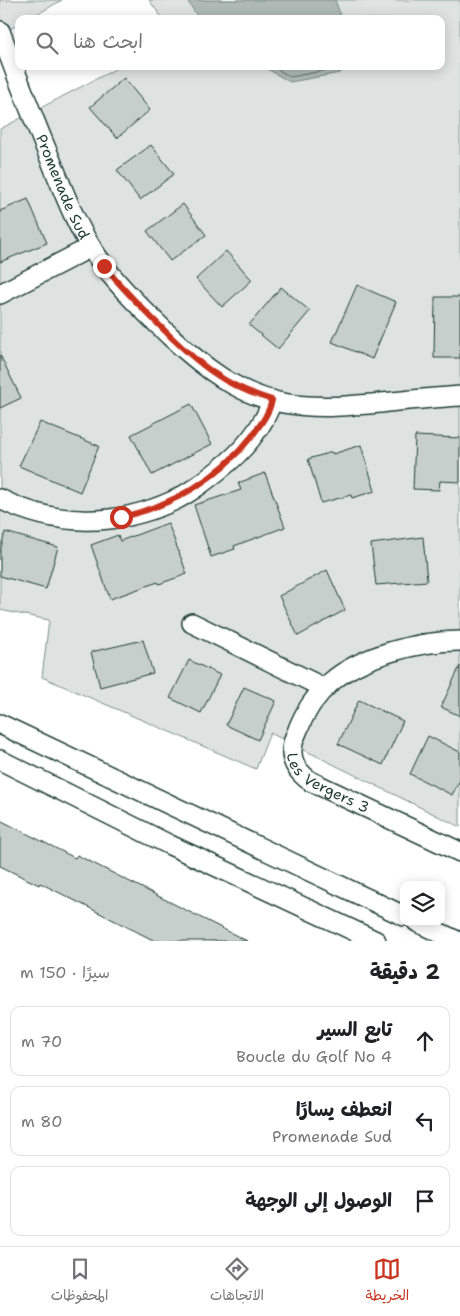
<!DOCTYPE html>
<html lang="ar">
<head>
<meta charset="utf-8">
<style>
  body { margin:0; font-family:"Shantell Sans","Playpen Sans Arabic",sans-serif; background:#f2f2f2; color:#202124; direction:rtl }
  .controls { position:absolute; right:15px; bottom:15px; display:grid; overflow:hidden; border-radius:10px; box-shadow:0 2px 12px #0003 }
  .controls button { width:45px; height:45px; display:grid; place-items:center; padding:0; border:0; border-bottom:1px solid #e0e0e0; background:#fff; color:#202124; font:25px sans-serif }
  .stop { position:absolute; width:15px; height:15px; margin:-11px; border:4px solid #c8321e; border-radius:50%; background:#fff }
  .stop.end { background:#c8321e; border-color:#fff; box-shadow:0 1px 5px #0008 }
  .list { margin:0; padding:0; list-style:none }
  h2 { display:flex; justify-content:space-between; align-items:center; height:65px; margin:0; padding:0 20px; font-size:21px }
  h2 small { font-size:16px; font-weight:400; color:#757577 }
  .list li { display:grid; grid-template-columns:32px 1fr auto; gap:15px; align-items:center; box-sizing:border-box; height:70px; margin:0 10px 10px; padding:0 10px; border:1px solid #e0e0e0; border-radius:10px }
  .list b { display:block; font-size:19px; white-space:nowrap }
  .list p { margin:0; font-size:16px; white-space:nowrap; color:#757577 }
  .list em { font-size:16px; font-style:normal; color:#757577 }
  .icon { flex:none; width:28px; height:28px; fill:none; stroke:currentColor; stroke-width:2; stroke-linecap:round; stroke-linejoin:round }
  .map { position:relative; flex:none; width:460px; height:941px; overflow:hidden; direction:ltr }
  .search { position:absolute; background:#fff; box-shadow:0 2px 12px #0003; left:15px; right:15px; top:15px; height:55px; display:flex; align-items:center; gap:12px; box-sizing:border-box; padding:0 18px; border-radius:10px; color:#757577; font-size:19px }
  .sheet { height:305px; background:#fff }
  nav { display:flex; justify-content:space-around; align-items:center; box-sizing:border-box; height:70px; border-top:1px solid #e0e0e0; background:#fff; font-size:14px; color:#757577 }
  nav a { display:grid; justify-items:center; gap:2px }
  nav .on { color:#c8321e }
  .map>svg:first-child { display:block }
  .green { fill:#dee3e2; stroke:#7e908b }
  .water { fill:#afbab7; stroke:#758883 }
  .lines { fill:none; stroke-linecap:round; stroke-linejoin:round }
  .shore { stroke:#596f68; stroke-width:1 }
  .building { fill:#c7cfcc; stroke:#1f3d34 }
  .minor-casing { stroke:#1f3d34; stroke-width:22 }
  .minor { stroke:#fff; stroke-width:19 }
  .route { stroke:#c8321e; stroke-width:6 }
  .labels { text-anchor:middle; stroke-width:5; stroke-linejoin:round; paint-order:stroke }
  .street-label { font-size:15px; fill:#1f3d34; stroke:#fff }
</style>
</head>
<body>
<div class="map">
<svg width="460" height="941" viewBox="0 0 460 941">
  <rect width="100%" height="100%" fill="#fff"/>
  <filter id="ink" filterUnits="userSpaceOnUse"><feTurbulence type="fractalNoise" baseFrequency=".02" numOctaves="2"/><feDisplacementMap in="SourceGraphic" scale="10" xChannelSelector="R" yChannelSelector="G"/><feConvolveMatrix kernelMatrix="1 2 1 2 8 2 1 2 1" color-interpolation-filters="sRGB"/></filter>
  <g filter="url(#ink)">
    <!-- green -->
    <g class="green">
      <polygon points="0,0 62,0 29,19 19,19 19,24 0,35"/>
      <polygon points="149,0 460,0 460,827 270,733 256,769 42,677 49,620 0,610 0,129 121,66 441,66 441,19 163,19"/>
    </g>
    <!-- water -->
    <g class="water">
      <polygon points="187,0 335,0 342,19 199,19"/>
      <polygon points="262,66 347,66 340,73 290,82"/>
    </g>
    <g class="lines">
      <!-- shore -->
      <polyline class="shore" points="271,66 291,77 337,68 339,66"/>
    </g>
    <!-- building -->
    <g class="building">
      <polygon points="124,78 150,110 117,138 90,107"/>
      <polygon points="151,145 174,174 140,200 117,170"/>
      <polygon points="28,199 47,243 0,262 0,211"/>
      <polygon points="183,204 206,235 170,261 147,231"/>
      <polygon points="226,251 252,280 222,307 196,279"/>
      <polygon points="357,285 396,302 372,359 332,342"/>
      <polygon points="281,287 310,311 278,349 249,325"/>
      <polygon points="435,297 460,297 460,358 434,358"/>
      <polygon points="0,355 21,398 0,408"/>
      <polygon points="191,404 212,444 152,475 131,435"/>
      <polygon points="40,422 99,446 80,492 19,466"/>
      <polygon points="415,436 460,438 460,482 440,481 439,490 413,489"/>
      <polygon points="361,445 375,491 352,498 351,495 321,503 308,459 332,452 333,454"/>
      <polygon points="265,473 285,527 234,546 235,549 211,557 194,505 241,490 238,483"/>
      <polygon points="168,523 187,574 159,584 158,582 110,599 91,545 118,535 120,541"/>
      <polygon points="5,532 58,547 46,589 0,576 0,551"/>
      <polygon points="423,537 427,581 376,585 371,544"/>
      <polygon points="327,570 345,610 298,636 279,596"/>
      <polygon points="143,640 153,673 100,687 91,652"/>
      <polygon points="189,660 220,675 201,713 170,698"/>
      <polygon points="460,666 460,716 441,707"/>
      <polygon points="244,687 276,701 258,740 226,725"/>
      <polygon points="359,700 403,721 383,765 338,744"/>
      <polygon points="428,736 460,752 460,780 452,795 410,774"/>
      <polygon points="0,820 75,858 77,855 247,941 155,941 40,883 39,885 0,866"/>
    </g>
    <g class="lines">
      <defs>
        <g id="minor">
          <path id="s1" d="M0 31C17 77 35 123 54 168 65 195 75 222 91 247 112 281 142 309 171 337 203 367 239 395 283 403 316 409 348 406 381 403 407 400 434 398 460 396"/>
          <polyline points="0,294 91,247"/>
          <path d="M0 499C56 527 116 527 173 501 190 493 205 481 220 469 241 453 265 426 272 400"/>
          <polyline points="192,623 324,688"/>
          <path id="s2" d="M460 641C420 641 362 655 331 682 316 695 304 713 297 732 287 753 292 768 310 781L460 852"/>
          <polyline points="0,724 404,916"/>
          <polyline points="0,760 170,845 376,941"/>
          <polyline points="417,922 457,941"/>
        </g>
      </defs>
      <!-- minor casing -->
      <use href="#minor" class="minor-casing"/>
      <!-- minor -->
      <use href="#minor" class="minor"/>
    </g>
  </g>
  <g class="lines" filter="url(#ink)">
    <!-- route -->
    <path class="route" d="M104 266C124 291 147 313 170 336 185 350 199 364 217 375 234 387 253 394 272 400 269 414 260 425 252 436 219 478 173 506 121 517"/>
  </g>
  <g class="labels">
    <!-- street labels -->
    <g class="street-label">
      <text dy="5" stroke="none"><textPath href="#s1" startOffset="168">Promenade Sud</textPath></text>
      <text dy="5" stroke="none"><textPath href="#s2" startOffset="270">Les Vergers 3</textPath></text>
    </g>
  </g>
</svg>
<div class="controls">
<button><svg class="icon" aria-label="layers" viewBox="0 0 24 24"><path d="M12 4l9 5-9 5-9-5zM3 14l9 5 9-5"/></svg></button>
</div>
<div class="stop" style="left:121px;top:517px"></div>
<div class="stop end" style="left:104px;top:266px"></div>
<div class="search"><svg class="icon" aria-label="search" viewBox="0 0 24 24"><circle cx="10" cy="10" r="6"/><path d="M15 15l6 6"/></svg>ابحث هنا</div>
</div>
<section class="sheet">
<h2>2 دقيقة<small>سيرًا · 150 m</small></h2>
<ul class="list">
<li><svg class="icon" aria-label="ahead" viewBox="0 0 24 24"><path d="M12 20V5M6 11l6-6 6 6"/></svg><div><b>تابع السير</b><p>Boucle du Golf No 4</p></div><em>70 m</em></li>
<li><svg class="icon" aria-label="left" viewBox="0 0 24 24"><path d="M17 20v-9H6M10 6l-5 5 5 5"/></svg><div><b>انعطف يسارًا</b><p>Promenade Sud</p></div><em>80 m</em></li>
<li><svg class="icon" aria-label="arrive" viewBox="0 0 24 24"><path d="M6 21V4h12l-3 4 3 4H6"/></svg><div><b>الوصول إلى الوجهة</b></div></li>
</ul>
</section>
<nav>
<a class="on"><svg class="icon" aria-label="map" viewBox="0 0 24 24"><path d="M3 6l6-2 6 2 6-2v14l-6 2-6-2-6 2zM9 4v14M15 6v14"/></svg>الخريطة</a>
<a><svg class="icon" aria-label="directions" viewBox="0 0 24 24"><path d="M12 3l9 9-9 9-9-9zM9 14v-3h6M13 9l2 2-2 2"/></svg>الاتجاهات</a>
<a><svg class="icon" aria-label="saved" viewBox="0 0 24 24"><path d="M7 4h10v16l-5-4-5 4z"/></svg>المحفوظات</a>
</nav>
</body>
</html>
